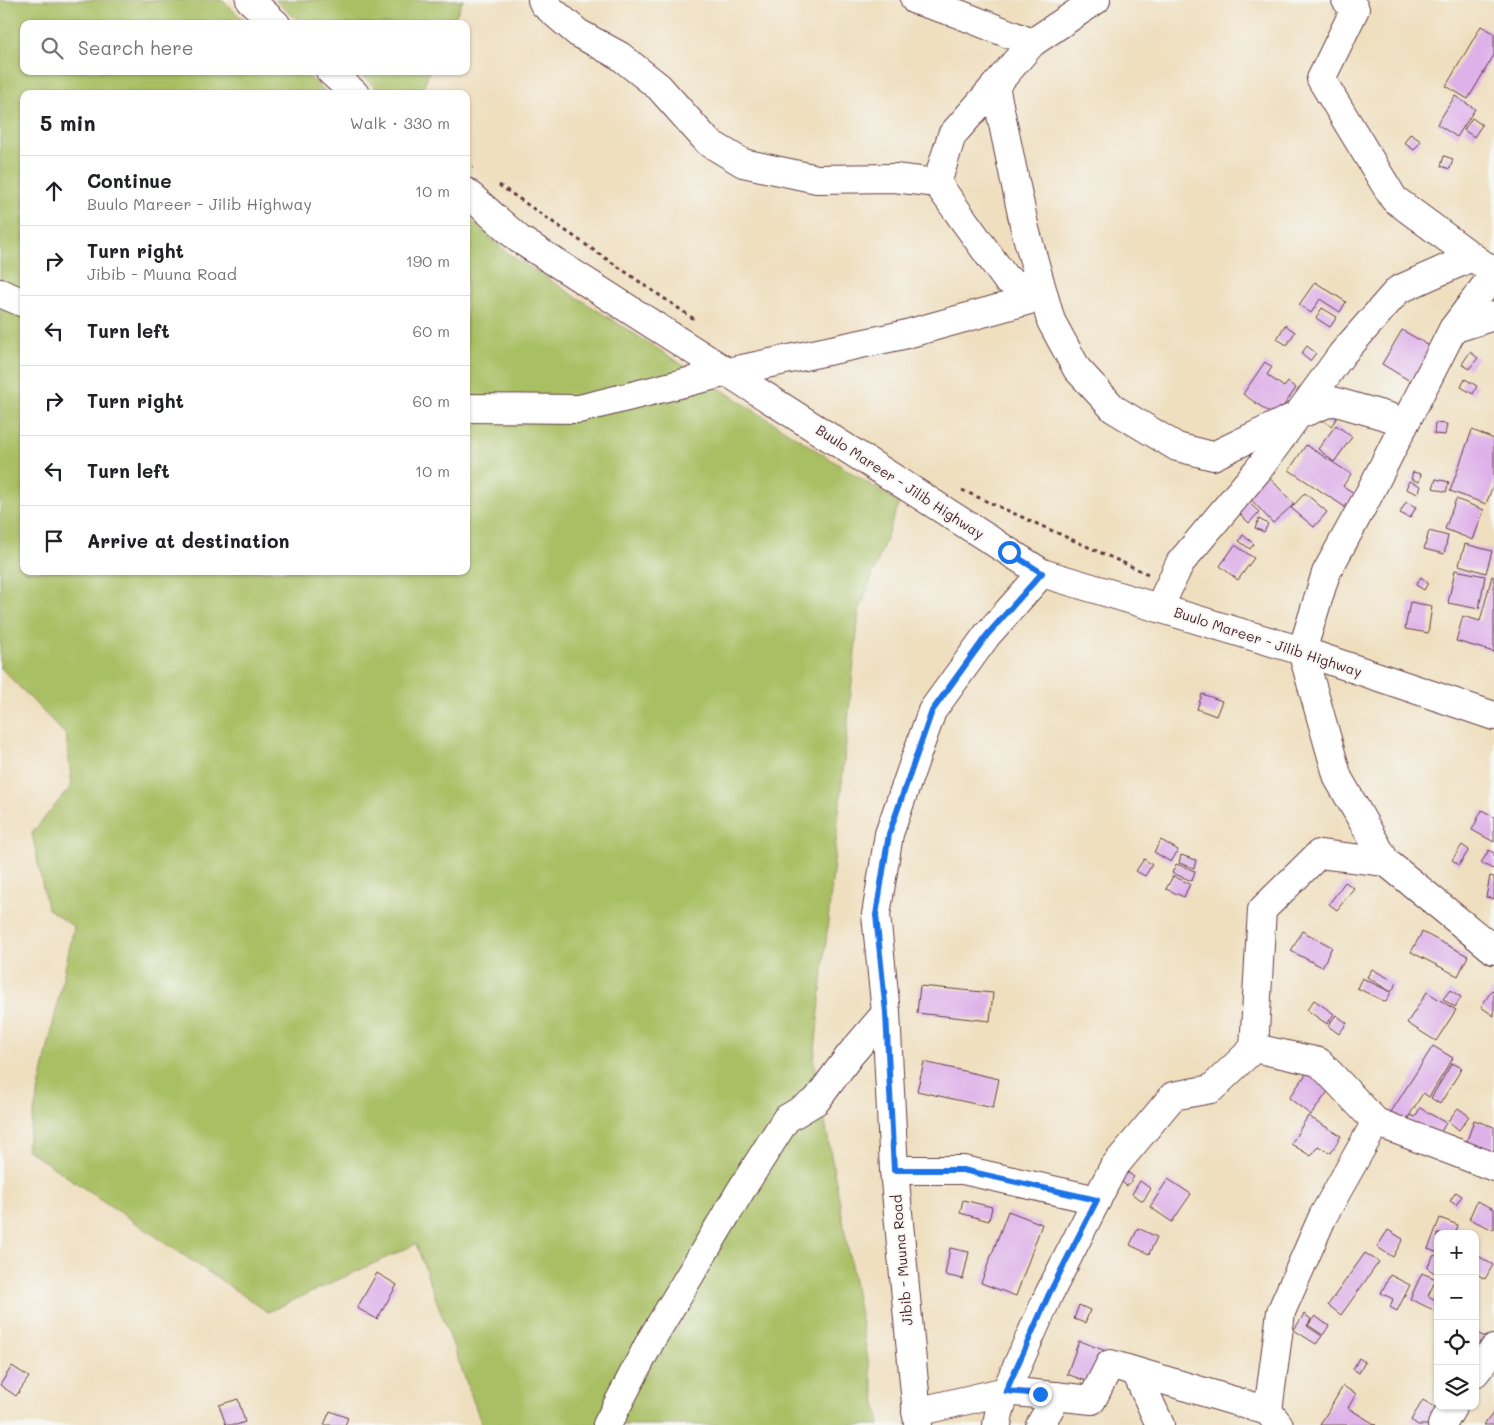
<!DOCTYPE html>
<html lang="en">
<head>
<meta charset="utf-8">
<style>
  body { margin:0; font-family:Mali,sans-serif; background:#f6f6f6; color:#202124 }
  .controls { position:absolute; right:15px; bottom:15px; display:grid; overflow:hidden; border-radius:10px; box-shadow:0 1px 4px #0004 }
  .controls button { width:45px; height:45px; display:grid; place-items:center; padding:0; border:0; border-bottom:1px solid #e0e0e0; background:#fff; color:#202124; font:25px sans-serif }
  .stop { position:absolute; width:15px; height:15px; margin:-11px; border:4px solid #1a73e8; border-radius:50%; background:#fff }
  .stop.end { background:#1a73e8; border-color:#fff; box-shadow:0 1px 5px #0008 }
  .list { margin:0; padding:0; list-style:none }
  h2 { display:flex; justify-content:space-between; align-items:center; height:65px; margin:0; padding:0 20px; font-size:21px }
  h2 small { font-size:16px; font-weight:400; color:#757577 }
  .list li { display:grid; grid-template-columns:32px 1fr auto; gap:15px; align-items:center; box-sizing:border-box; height:70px; padding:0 20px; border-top:1px solid #e0e0e0 }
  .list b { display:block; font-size:19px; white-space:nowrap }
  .list p { margin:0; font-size:16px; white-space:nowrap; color:#757577 }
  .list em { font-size:16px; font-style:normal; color:#757577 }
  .icon { flex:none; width:28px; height:28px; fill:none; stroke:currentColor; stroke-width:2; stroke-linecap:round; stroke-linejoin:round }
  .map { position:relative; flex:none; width:1494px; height:1425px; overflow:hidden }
  .search { position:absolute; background:#fff; box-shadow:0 1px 4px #0004; left:20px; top:20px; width:450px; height:55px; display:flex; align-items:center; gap:12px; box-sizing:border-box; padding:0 18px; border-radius:10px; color:#757577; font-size:19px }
  .panel { position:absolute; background:#fff; box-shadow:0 1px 4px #0004; left:20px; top:90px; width:450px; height:485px; border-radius:10px }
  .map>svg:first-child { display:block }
  .green { fill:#a9bf64; stroke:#7a6f48 }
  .building { fill:#deb1e9 }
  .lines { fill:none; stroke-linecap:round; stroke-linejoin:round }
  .minor-casing { stroke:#633c41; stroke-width:30 }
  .major-casing { stroke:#633c41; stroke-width:30 }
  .path { stroke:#633c41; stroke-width:3; stroke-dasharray:4 4; stroke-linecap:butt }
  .minor { stroke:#fff; stroke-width:28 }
  .major { stroke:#fff; stroke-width:28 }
  .route { stroke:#1a73e8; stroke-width:6 }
  .labels { text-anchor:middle; stroke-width:4; stroke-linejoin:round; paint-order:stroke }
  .street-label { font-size:14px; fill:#4a1f2b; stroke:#f6f6f2 }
</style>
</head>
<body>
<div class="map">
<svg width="1494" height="1425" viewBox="0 0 1494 1425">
  <rect width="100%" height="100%" fill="#f6f6f2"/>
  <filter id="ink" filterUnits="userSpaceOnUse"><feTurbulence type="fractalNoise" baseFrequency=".02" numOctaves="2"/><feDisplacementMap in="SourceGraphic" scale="10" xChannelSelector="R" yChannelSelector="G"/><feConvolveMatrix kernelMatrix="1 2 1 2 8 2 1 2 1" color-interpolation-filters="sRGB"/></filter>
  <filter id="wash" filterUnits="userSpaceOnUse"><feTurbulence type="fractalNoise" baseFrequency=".0096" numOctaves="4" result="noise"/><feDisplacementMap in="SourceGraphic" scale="20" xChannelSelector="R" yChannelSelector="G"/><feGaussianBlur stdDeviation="1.12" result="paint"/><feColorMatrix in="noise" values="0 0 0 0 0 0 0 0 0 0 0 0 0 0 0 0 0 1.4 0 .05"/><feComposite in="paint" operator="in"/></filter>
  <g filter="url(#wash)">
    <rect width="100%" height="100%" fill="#efdfbf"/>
    <!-- green -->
    <g class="green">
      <polygon points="0,0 222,0 248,24 24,24 24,71 302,71 328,94 24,94 24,571 466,571 466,216 509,254 899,503 859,612 814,1061 880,1425 482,1425 416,1244 268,1312 26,1149 74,927 47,908 32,833 72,785 66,735 0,667"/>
      <polygon points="275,0 463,0 452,24 302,24"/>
      <polygon points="357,71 430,71 420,94 383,94"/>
    </g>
    <g id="blocks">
      <!-- building -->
      <g class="building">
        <polygon points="1481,26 1494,33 1494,55 1468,99 1446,86"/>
        <polygon points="1455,96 1475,109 1457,137 1437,124"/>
        <polygon points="1472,118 1482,125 1474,137 1464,130"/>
        <polygon points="1410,134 1421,141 1414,150 1404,143"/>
        <polygon points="1444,156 1453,159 1450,169 1441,166"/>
        <polygon points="1315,282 1346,302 1340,312 1320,299 1311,313 1299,305"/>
        <polygon points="1322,308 1337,317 1330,327 1316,318"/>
        <polygon points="1285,325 1295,332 1287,345 1277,339"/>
        <polygon points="1402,330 1435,349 1415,384 1382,364"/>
        <polygon points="1307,346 1316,353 1310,361 1301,354"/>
        <polygon points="1470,352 1478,358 1469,369 1462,364"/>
        <polygon points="1265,362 1272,367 1267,375 1284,387 1288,382 1296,388 1276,417 1243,394"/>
        <polygon points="1465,379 1477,386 1473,394 1461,387"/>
        <polygon points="1330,413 1337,418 1331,426 1324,421"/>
        <polygon points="1435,423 1447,424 1445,435 1434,434"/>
        <polygon points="1336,425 1352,437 1334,462 1318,449"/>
        <polygon points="1472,430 1494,439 1494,483 1486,504 1450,491"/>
        <polygon points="1306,445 1351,474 1343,486 1360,497 1351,511 1289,470"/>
        <polygon points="1413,472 1421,474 1419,482 1411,479"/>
        <polygon points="1266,474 1294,504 1273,523 1245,493"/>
        <polygon points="1436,479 1449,482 1446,492 1433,488"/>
        <polygon points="1409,481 1421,486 1418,494 1406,489"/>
        <polygon points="1305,493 1327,512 1314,527 1291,508"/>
        <polygon points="1456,499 1484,510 1473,540 1445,529"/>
        <polygon points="1246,500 1259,512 1249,523 1236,510"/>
        <polygon points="1406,502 1416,507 1410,518 1400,513"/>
        <polygon points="1259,519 1268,524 1264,532 1255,528"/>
        <polygon points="1429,531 1448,536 1444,554 1424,549"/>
        <polygon points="1243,535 1254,544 1250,549 1239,541"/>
        <polygon points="1465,544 1492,551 1486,573 1459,565"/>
        <polygon points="1235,545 1254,558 1238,580 1220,566"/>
        <polygon points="1455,570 1485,576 1479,609 1448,603"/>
        <polygon points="1492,576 1494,577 1494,652 1456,641 1463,616 1480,621"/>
        <polygon points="1421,577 1428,583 1424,590 1416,585"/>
        <polygon points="1410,602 1432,606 1428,633 1405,629"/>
        <polygon points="1202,694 1222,701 1216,716 1197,709"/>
        <polygon points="1482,810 1494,817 1494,842 1472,830"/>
        <polygon points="1161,840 1178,850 1171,862 1154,852"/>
        <polygon points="1462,845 1469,850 1459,865 1452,860"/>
        <polygon points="1489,850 1494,853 1494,867 1493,869 1481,863"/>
        <polygon points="1181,855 1196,860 1194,868 1179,863"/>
        <polygon points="1144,859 1152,865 1145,876 1136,871"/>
        <polygon points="1176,864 1195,871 1192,881 1172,873"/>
        <polygon points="1173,876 1190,884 1184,897 1166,889"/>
        <polygon points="1490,876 1494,877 1494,899 1486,897"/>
        <polygon points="1345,882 1354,888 1337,910 1329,904"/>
        <polygon points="1302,931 1332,947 1322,967 1291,951"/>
        <polygon points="1422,932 1468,956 1458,976 1411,952"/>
        <polygon points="1372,969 1397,983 1391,992 1367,977"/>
        <polygon points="1362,978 1391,992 1386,1002 1357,988"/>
        <polygon points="920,986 993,993 990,1021 917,1013"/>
        <polygon points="1450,990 1461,997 1455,1007 1443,999"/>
        <polygon points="1492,990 1494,991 1494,1016 1481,1007"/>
        <polygon points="1427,992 1456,1010 1436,1041 1407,1023"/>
        <polygon points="1314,1000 1334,1014 1327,1024 1307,1010"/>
        <polygon points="1336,1015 1347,1023 1339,1034 1328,1026"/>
        <polygon points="1433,1046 1453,1058 1429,1097 1423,1093 1406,1121 1391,1112"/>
        <polygon points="924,1062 999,1079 993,1108 917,1091"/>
        <polygon points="1452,1063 1462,1068 1440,1104 1431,1098"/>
        <polygon points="1309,1070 1332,1086 1311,1115 1289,1098"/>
        <polygon points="1420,1108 1446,1123 1438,1137 1408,1120 1411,1115 1415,1117"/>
        <polygon points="1458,1108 1469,1116 1459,1130 1448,1121"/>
        <polygon points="1308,1116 1341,1136 1331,1153 1318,1146 1311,1156 1291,1144"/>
        <polygon points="1474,1120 1494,1127 1494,1157 1465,1147"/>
        <polygon points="1126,1171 1134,1177 1127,1186 1119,1180"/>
        <polygon points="1168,1179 1191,1194 1172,1222 1150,1207"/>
        <polygon points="1140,1181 1151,1189 1143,1201 1132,1194"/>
        <polygon points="1456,1192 1462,1196 1456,1205 1450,1201"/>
        <polygon points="963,1200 992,1207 989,1221 960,1213"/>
        <polygon points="1477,1201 1494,1209 1494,1230 1469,1219"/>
        <polygon points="1008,1211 1042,1224 1016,1296 981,1283"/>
        <polygon points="1440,1218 1458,1225 1455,1234 1438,1234 1438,1253 1428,1249"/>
        <polygon points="1138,1228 1157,1237 1149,1254 1130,1245"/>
        <polygon points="1388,1230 1403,1239 1393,1257 1377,1247"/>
        <polygon points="950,1248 969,1252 963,1279 945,1275"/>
        <polygon points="1365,1253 1379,1262 1341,1315 1328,1305"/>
        <polygon points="1475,1254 1493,1265 1485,1279 1475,1273"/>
        <polygon points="1434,1255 1438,1257 1438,1275 1427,1268"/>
        <polygon points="377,1273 397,1285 377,1319 357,1308"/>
        <polygon points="1422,1273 1436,1279 1428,1296 1438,1301 1438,1312 1410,1299"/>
        <polygon points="1390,1275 1410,1285 1397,1311 1390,1307 1393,1299 1381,1293"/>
        <polygon points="1079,1305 1090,1310 1085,1323 1074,1319"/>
        <polygon points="1304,1314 1311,1319 1307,1326 1322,1336 1316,1344 1294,1330"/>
        <polygon points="1315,1316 1329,1326 1323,1335 1308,1325"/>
        <polygon points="1475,1332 1485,1337 1475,1353"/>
        <polygon points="1079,1341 1106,1351 1094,1384 1067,1374"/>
        <polygon points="1359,1358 1365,1362 1359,1373 1353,1369"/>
        <polygon points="12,1366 29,1377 16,1396 0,1385"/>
        <polygon points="1343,1386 1356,1394 1348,1408 1376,1425 1320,1425"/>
        <polygon points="238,1399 245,1422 236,1425 226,1425 219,1405"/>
        <polygon points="1423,1400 1440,1411 1431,1425 1418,1425 1411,1420"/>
        <polygon points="330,1411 348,1418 345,1425 324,1425"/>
        <polygon points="1494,1412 1494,1425 1484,1425"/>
      </g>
    </g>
  </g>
  <g filter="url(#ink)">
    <use href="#blocks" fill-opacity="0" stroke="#633c41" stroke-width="1"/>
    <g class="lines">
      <defs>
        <g id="minor">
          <polyline points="542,0 544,4 578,33 620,56 659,87 708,142 743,163 817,179 894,178 937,183"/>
          <polyline points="915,0 959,14 1032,43"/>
          <polyline points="1096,0 1032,43 995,86 1025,229 1051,321 1077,369 1114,409 1177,447 1213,456 1298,415 1333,401 1389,417 1404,425"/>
          <polyline points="1346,0 1355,9 1321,79 1394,199 1485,266"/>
          <polyline points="995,86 952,135 937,183 1006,279 1044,296"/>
          <polyline points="1494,274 1453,329 1368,496 1326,573 1302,651 1338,778 1386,862 1494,950"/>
          <polyline points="0,293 24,303"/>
          <polyline points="1453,329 1494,316"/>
          <polyline points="466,408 579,409 728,372 903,335 1044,296"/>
          <polyline points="1159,608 1180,563 1258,470 1342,354 1398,290 1472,257"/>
          <polyline points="1254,1048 1319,1062 1376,1122 1494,1167"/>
          <polyline points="894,1170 963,1170 1097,1200"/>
          <polyline points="1136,1372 1160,1425"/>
          <polyline points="1475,1373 1494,1349"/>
          <polyline points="916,1412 1006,1391 1049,1294 1113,1168 1173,1096 1211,1089 1254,1048 1262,910 1319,854 1386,862"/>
          <polyline points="607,1425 651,1340 741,1190 786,1119 816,1101 850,1055 886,1013"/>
          <polyline points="918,1425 894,1170 886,1013 876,915 889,834 932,711 987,635 1042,573"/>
          <polyline points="997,1425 999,1413 1006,1391 1092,1400 1110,1364 1268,1411"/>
          <polyline points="1040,1425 1057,1396"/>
          <polyline points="1279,1425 1268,1411 1281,1312 1323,1216 1376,1122"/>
          <polyline points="1442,1425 1453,1406"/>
        </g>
        <g id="major">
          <polyline points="250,0 276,24"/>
          <polyline points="330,71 355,94"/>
          <polyline points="466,192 519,239 1042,573 1302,651 1494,716"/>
        </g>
      </defs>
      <!-- minor casing -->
      <use href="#minor" class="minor-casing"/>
      <!-- major casing -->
      <use href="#major" class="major-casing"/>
      <!-- path -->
      <g class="path">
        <polyline points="466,163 473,168"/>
        <polyline points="499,185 694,319"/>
        <polyline points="962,490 1148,574"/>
      </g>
      <!-- minor -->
      <use href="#minor" class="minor"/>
      <!-- major -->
      <use href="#major" class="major"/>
    </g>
  </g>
  <g class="lines" filter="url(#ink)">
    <!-- route -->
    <polyline class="route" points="1009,552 1042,573 987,635 932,711 889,834 876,915 886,1013 894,1170 963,1170 1097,1200 1049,1294 1006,1391 1040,1394"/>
  </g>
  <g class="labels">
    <!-- street labels -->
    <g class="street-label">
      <text transform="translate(900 482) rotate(33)" y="5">Buulo Mareer - Jilib Highway</text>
      <text transform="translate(1268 642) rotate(18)" y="5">Buulo Mareer - Jilib Highway</text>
      <text transform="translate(902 1260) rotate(-95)" y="5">Jibib - Muuna Road</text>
    </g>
  </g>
</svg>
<div class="controls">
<button>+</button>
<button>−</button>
<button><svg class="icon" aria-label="locate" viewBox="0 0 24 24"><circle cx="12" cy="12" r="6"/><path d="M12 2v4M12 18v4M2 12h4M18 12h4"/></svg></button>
<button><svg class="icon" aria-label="layers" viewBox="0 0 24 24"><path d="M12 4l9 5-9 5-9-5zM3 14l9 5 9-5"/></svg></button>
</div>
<div class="stop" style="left:1009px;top:552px"></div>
<div class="stop end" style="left:1040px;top:1394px"></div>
<div class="search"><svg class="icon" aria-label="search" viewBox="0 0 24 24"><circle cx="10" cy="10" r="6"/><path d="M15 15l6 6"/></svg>Search here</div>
<section class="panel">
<h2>5 min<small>Walk · 330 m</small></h2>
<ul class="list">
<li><svg class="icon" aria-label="ahead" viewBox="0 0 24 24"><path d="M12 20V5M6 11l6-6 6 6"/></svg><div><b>Continue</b><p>Buulo Mareer - Jilib Highway</p></div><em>10 m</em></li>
<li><svg class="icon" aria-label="right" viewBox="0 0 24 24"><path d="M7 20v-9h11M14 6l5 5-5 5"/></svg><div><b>Turn right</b><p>Jibib - Muuna Road</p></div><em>190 m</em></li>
<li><svg class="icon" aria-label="left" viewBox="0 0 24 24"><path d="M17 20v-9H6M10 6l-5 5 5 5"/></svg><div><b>Turn left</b></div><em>60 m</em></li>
<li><svg class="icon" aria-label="right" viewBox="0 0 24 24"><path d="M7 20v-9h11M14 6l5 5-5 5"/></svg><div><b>Turn right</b></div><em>60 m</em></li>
<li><svg class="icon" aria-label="left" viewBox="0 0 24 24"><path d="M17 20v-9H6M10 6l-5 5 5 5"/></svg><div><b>Turn left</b></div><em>10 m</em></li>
<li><svg class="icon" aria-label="arrive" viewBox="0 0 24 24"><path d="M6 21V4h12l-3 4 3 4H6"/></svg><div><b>Arrive at destination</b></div></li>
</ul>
</section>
</div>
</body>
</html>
